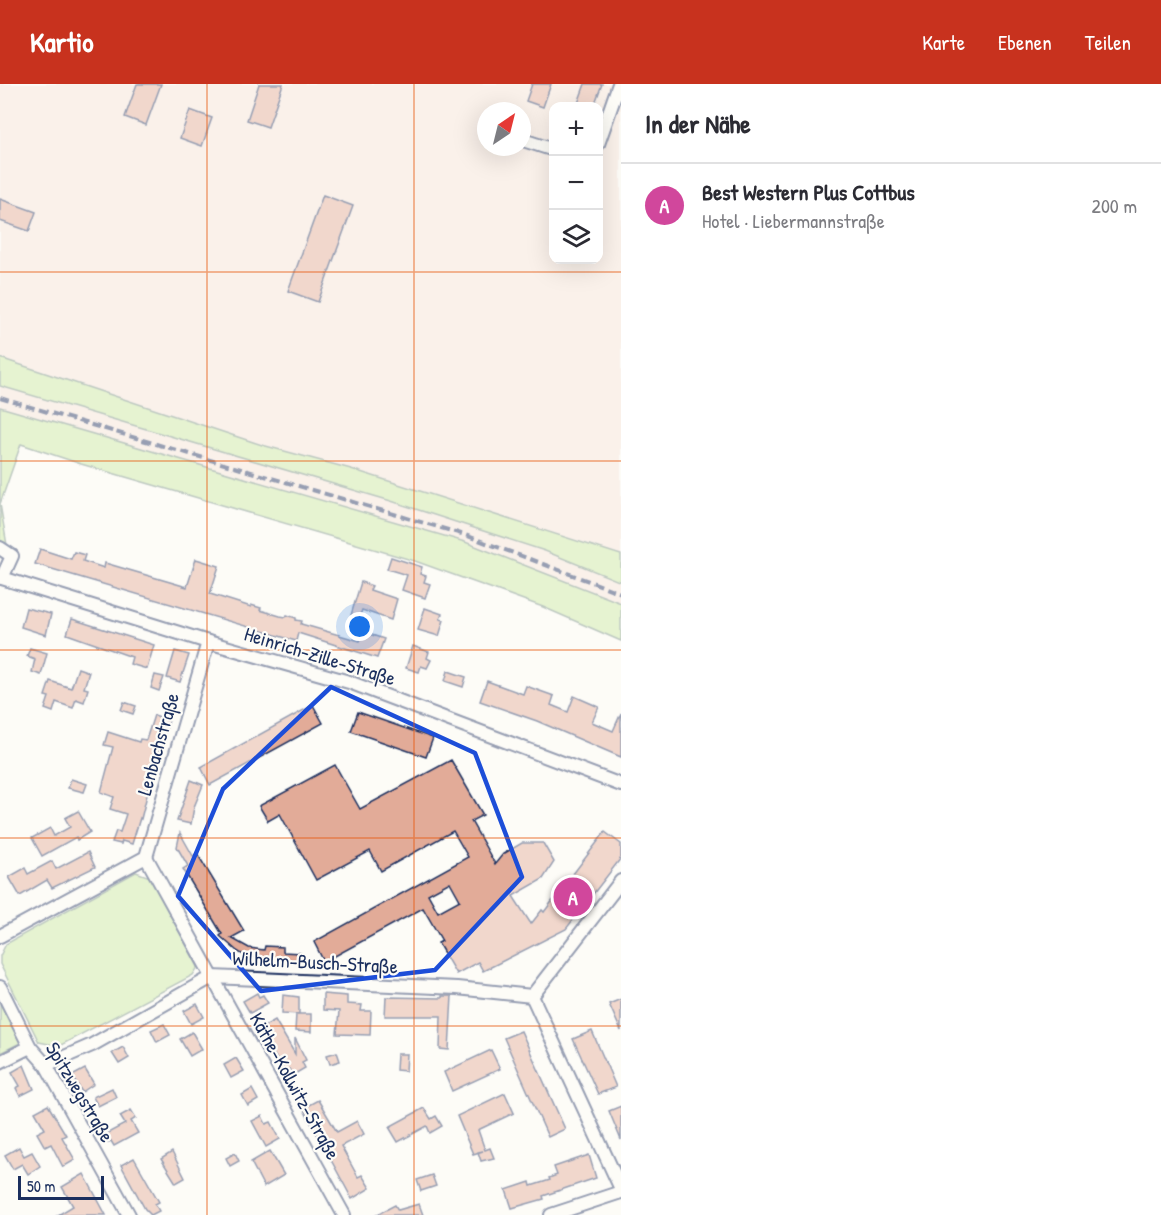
<!DOCTYPE html>
<html lang="de">
<head>
<meta charset="utf-8">
<style>
  body { margin:0; font-family:"Patrick Hand",sans-serif; background:#f2f2f3; color:#2b2b33 }
  .controls { position:absolute; right:18px; top:18px; display:grid; overflow:hidden; border-radius:12px; box-shadow:0 6px 24px #0002 }
  .controls button { width:54px; height:54px; display:grid; place-items:center; padding:0; border:0; border-bottom:2px solid #e1e1e2; background:#fff; color:#2b2b33; font:30px sans-serif }
  .compass { position:absolute; left:477px; top:18px; width:54px; height:54px; border-radius:50%; background:#fff; box-shadow:0 6px 24px #0002; rotate:35deg }
  .scale { position:absolute; left:18px; bottom:15px; width:86px; box-sizing:border-box; padding-left:6px; border:3px solid #1b2f5e; border-top:0; font-size:16px; line-height:21px; white-space:nowrap; color:#1b2f5e; -webkit-text-stroke:4px #fdfcf7; paint-order:stroke }
  .you { position:absolute; left:360px; top:543px; width:21px; height:21px; margin:-15px; border:4px solid #fff; border-radius:50%; background:#1a73e8; box-shadow:0 0 0 9px #1a73e833 }
  .badge { display:grid; place-items:center; width:39px; height:39px; border-radius:50%; background:#c8321e; color:#fff; font-size:20px; font-weight:700 }
  .pin { position:absolute; translate:-50% -50%; border:3px solid #fff; box-shadow:0 2px 6px #0006 }
  .list { margin:0; padding:0; list-style:none }
  h2 { display:flex; justify-content:space-between; align-items:center; height:78px; margin:0; padding:0 24px; font-size:26px }
  h2 small { font-size:20px; font-weight:400; color:#7c7c81 }
  .list li { display:grid; grid-template-columns:39px 1fr auto; gap:18px; align-items:center; box-sizing:border-box; height:84px; padding:0 24px; border-top:2px solid #e1e1e2 }
  .list b { display:block; font-size:22px; white-space:nowrap }
  .list p { margin:0; font-size:20px; white-space:nowrap; color:#7c7c81 }
  .list em { font-size:20px; font-style:normal; color:#7c7c81 }
  .icon { flex:none; width:33px; height:33px; fill:none; stroke:currentColor; stroke-width:2; stroke-linecap:round; stroke-linejoin:round }
  .map { position:relative; flex:none; width:621px; height:1131px; overflow:hidden }
  header { display:flex; align-items:center; gap:36px; box-sizing:border-box; height:84px; padding:0 30px; background:#c8321e; color:#fff }
  header strong { font-size:28px }
  nav { display:flex; gap:33px; margin-inline-start:auto; font-size:21px }
  main { display:flex }
  aside { flex:1; background:#fff }
  .map>svg:first-child { display:block }
  .built { fill:#f5e4da; fill-rule:evenodd }
  .green { fill:#c9e9a2; stroke:#728c80; stroke-width:1.5 }
  .building { fill:#e2ab98; stroke:#1b2f5e; stroke-width:1.5; fill-rule:evenodd }
  .lines { fill:none; stroke-linecap:round; stroke-linejoin:round }
  .minor-casing { stroke:#1b2f5e; stroke-width:16 }
  .minor { stroke:#fdfcf7; stroke-width:12 }
  .rail { stroke:#1b2f5e; stroke-width:4; stroke-dasharray:9 4.5; stroke-linecap:butt }
  .marked { fill:none; stroke:#1d4ed8; stroke-width:4.5; stroke-linejoin:round }
  .grid { fill:none; stroke:#e8590c; stroke-width:1.5; stroke-opacity:0.55 }
  .labels { text-anchor:middle; stroke-width:4.5; stroke-linejoin:round; paint-order:stroke }
  .street-label { font-size:20px; fill:#1b2f5e; stroke:#fdfcf7 }
</style>
</head>
<body>
<header>
<strong>Kartio</strong>
<nav><a>Karte</a><a>Ebenen</a><a>Teilen</a></nav>
</header>
<main>
<div class="map">
<svg width="621" height="1131" viewBox="0 0 621 1131">
  <rect width="100%" height="100%" fill="#fdfcf7"/>
  <filter id="ink" filterUnits="userSpaceOnUse"><feTurbulence type="fractalNoise" baseFrequency=".0167" numOctaves="2"/><feDisplacementMap in="SourceGraphic" scale="12" xChannelSelector="R" yChannelSelector="G"/><feConvolveMatrix kernelMatrix="1 2 1 2 8 2 1 2 1" color-interpolation-filters="sRGB"/></filter>
  <g filter="url(#ink)">
    <!-- built -->
    <g class="built">
      <path d="M0 0H621V471L351 385 262 361 0 274ZM554 22H598V176H554ZM486 27H522V63H486Z"/>
      <polygon points="0,302 391,417 545,467 621,498 621,519 465,458 0,323"/>
    </g>
    <!-- green -->
    <g class="green">
      <polygon points="0,274 262,361 351,385 621,471 621,498 545,467 391,417 0,302"/>
      <polygon points="0,323 465,458 621,519 621,557 543,523 415,477 81,380 21,360 0,420 7,461 0,456"/>
      <polygon points="136,788 150,793 198,883 193,891 59,962 39,958 0,880 0,872 6,860"/>
      <polygon points="0,913 24,957 0,969"/>
    </g>
    <!-- building -->
    <g class="building">
      <polygon points="137,0 161,0 146,41 125,33"/>
      <polygon points="259,0 283,0 268,43 247,36"/>
      <polygon points="532,0 551,0 543,23 526,17"/>
      <polygon points="585,0 602,0 594,22 577,22"/>
      <polygon points="190,26 212,34 202,62 180,54"/>
      <polygon points="323,111 353,122 318,218 288,207"/>
      <polygon points="0,115 36,128 29,147 0,137"/>
      <polygon points="40,465 71,475 74,468 85,471 83,477 104,484 105,479 187,503 196,475 219,482 210,510 251,523 251,521 261,524 260,526 280,532 286,533 287,531 296,534 296,536 302,537 301,540 360,557 363,548 384,555 377,574 298,549 296,557 35,480"/>
      <polygon points="391,473 422,483 420,490 426,492 424,498 430,500 425,514 402,506 407,491 387,485"/>
      <polygon points="361,498 372,502 370,506 397,515 391,536 362,526 359,534 351,531"/>
      <polygon points="26,524 51,530 46,551 21,543"/>
      <polygon points="425,524 442,530 440,535 444,536 439,552 418,546"/>
      <polygon points="72,535 154,561 147,585 130,580 132,573 67,550"/>
      <polygon points="413,562 429,568 427,574 431,576 427,584 421,582 419,588 406,584"/>
      <polygon points="30,564 47,569 41,591 32,588 35,575 27,572"/>
      <polygon points="175,567 189,571 180,598 167,594"/>
      <polygon points="78,584 89,588 84,604 88,605 84,618 76,615 73,624 56,618 53,628 45,625 49,613 45,612 50,597 71,604"/>
      <polygon points="448,587 466,593 463,603 445,597"/>
      <polygon points="155,591 164,593 159,607 151,604"/>
      <polygon points="487,597 523,610 526,602 554,612 551,621 568,628 574,612 599,623 592,638 613,647 621,629 621,673 537,637 480,617"/>
      <polygon points="124,618 136,622 133,630 121,626"/>
      <polygon points="313,621 323,639 210,701 201,683"/>
      <polygon points="358,628 433,654 426,673 351,647"/>
      <polygon points="154,631 169,636 153,687 141,735 140,734 132,760 122,757 121,760 112,758 116,747 120,748 126,730 110,725 114,713 101,708 113,663 104,661 108,648 139,658 140,655 146,656"/>
      <path d="M451 676 483 731 471 737 495 780 503 770 522 759H543L554 778 543 795 513 812 531 840 542 826 544 828 605 748 621 760V774L566 845 483 887 478 878 456 890 438 859 442 857 423 824 324 878 314 858 468 773 453 747 381 787 370 767 316 796 280 730 268 737 259 722 335 681 360 725ZM450 798 460 816 438 828 428 810Z"/>
      <polygon points="71,695 87,700 84,708 68,704"/>
      <polygon points="191,696 203,701 194,723 191,740 177,737"/>
      <polygon points="78,727 90,748 77,756 76,753 42,772 32,754 50,744 54,752 70,743 65,734"/>
      <polygon points="180,749 193,772 197,769 244,847 231,854 249,864 264,866 265,862 283,863 283,868 300,869 300,879 245,872 237,867 220,852 222,850 183,785 188,782 177,763"/>
      <polygon points="88,768 95,783 52,804 47,796 20,812 9,793 25,784 28,790 52,777 56,785"/>
      <polygon points="257,909 259,913 263,911 268,919 250,929 243,917"/>
      <polygon points="323,910 347,912 347,920 362,921 361,927 371,927 370,951 337,950 339,927 323,926"/>
      <polygon points="283,911 299,913 299,930 282,929"/>
      <polygon points="442,912 452,912 449,966 440,965 441,932 385,932 386,913 442,914"/>
      <polygon points="621,915 621,947 609,920"/>
      <polygon points="197,920 204,933 191,940 184,927"/>
      <polygon points="296,930 311,930 311,948 295,947"/>
      <polygon points="275,936 295,970 295,954 306,976 302,978 305,984 293,991 289,985 284,988 259,945"/>
      <polygon points="164,940 170,951 157,958 151,946"/>
      <polygon points="521,947 565,1045 548,1053 504,954"/>
      <polygon points="592,947 616,1003 598,1010 573,955"/>
      <polygon points="192,948 202,965 190,972 180,955"/>
      <polygon points="123,963 129,974 119,980 112,969"/>
      <polygon points="491,966 500,985 452,1007 444,988"/>
      <polygon points="337,968 340,977 330,980 327,971"/>
      <polygon points="397,970 407,970 406,987 396,986"/>
      <polygon points="236,974 244,987 231,994 224,981"/>
      <polygon points="24,981 34,1005 20,1012 16,1004 20,1002 12,988"/>
      <polygon points="85,985 94,1000 82,1008 72,992"/>
      <polygon points="112,1004 116,1013 98,1022 93,1013"/>
      <polygon points="252,1005 258,1016 248,1022 242,1011"/>
      <polygon points="505,1009 514,1029 478,1046 485,1066 490,1064 494,1074 481,1077 478,1068 483,1067 473,1070 457,1032"/>
      <polygon points="318,1016 337,1048 357,1037 364,1050 341,1062 358,1093 362,1091 370,1104 352,1115 303,1024"/>
      <polygon points="48,1021 66,1051 62,1053 75,1076 63,1083 51,1060 45,1063 37,1049 45,1045 35,1028"/>
      <polygon points="621,1022 621,1056 609,1027"/>
      <polygon points="424,1024 431,1035 436,1032 442,1042 430,1049 427,1042 398,1058 389,1043"/>
      <polygon points="131,1026 136,1034 131,1037 138,1049 114,1062 111,1057 108,1058 104,1051 125,1040 120,1032"/>
      <polygon points="262,1032 266,1040 271,1038 280,1055 266,1063 252,1037"/>
      <polygon points="19,1063 24,1072 32,1068 40,1082 28,1090 22,1080 13,1085 5,1071"/>
      <polygon points="270,1067 284,1091 264,1103 251,1078"/>
      <polygon points="172,1068 185,1094 176,1099 161,1075"/>
      <polygon points="235,1069 239,1077 230,1082 226,1074"/>
      <polygon points="589,1071 596,1094 543,1112 544,1115 512,1124 506,1106 530,1098 531,1102 550,1096 549,1094 557,1091 554,1083"/>
      <polygon points="134,1074 159,1118 155,1120 159,1127 151,1131 145,1125 121,1081"/>
      <polygon points="84,1090 106,1131 58,1131 73,1122 62,1103"/>
      <polygon points="432,1091 436,1102 421,1107 417,1096"/>
      <polygon points="419,1120 423,1131 376,1131 395,1121 398,1126"/>
    </g>
    <g class="lines">
      <defs>
        <g id="minor">
          <polyline points="526,57 554,66"/>
          <polyline points="598,60 619,0"/>
          <polyline points="0,464 12,472 2,494"/>
          <polyline points="2,494 208,558 349,598 621,701"/>
          <polyline points="146,773 344,1131"/>
          <polyline points="0,852 146,773 208,558"/>
          <polyline points="0,903 30,963 46,981 129,1131"/>
          <polyline points="532,912 621,1105"/>
          <polyline points="532,912 621,797"/>
          <polyline points="0,978 30,963"/>
          <polyline points="46,981 92,961 212,893 457,904 532,912"/>
          <polyline points="551,1131 621,1108"/>
        </g>
      </defs>
      <!-- minor casing -->
      <use href="#minor" class="minor-casing"/>
      <!-- minor -->
      <use href="#minor" class="minor"/>
      <!-- rail -->
      <polyline class="rail" points="0,314 465,451 621,509"/>
    </g>
  </g>
  <!-- marked area -->
  <path d="M0 0H621V1131H0ZM331 603 475 669 522 793 435 886 261 907 178 812 223 705Z" fill="#fdfcf7" fill-opacity=".55" fill-rule="evenodd"/>
  <path class="marked" d="M331 603 475 669 522 793 435 886 261 907 178 812 223 705Z"/>
  <!-- grid -->
  <path class="grid" d="M207 0V1131M414 0V1131M0 188H621M0 377H621M0 566H621M0 754H621M0 942H621"/>
  <g class="labels">
    <!-- street labels -->
    <g class="street-label">
      <text transform="translate(320 572) rotate(17)" y="7">Heinrich-Zille-Straße</text>
      <text transform="translate(158 660) rotate(-74)" y="7">Lenbachstraße</text>
      <text transform="translate(315 878) rotate(3)" y="7">Wilhelm-Busch-Straße</text>
      <text transform="translate(295 1002) rotate(61)" y="7">Käthe-Kollwitz-Straße</text>
      <text transform="translate(80 1008) rotate(59)" y="7">Spitzwegstraße</text>
    </g>
  </g>
</svg>
<div class="controls">
<button>+</button>
<button>−</button>
<button><svg class="icon" aria-label="layers" viewBox="0 0 24 24"><path d="M12 4l9 5-9 5-9-5zM3 14l9 5 9-5"/></svg></button>
</div>
<svg class="compass" viewBox="-18 -18 36 36"><path d="M0-13l5 13h-10z" fill="#e53935"/><path d="M0 13l5-13h-10z" fill="#7c7c81"/></svg>
<div class="scale">50 m</div>
<div class="you"></div>
<div class="pin badge" style="left:573px;top:813px;background:#d1479c">A</div>
</div>
<aside>
<h2>In der Nähe<small></small></h2>
<ul class="list">
<li><span class="badge" style="background:#d1479c">A</span><div><b>Best Western Plus Cottbus</b><p>Hotel · Liebermannstraße</p></div><em>200 m</em></li>
</ul>
</aside>
</main>
</body>
</html>
